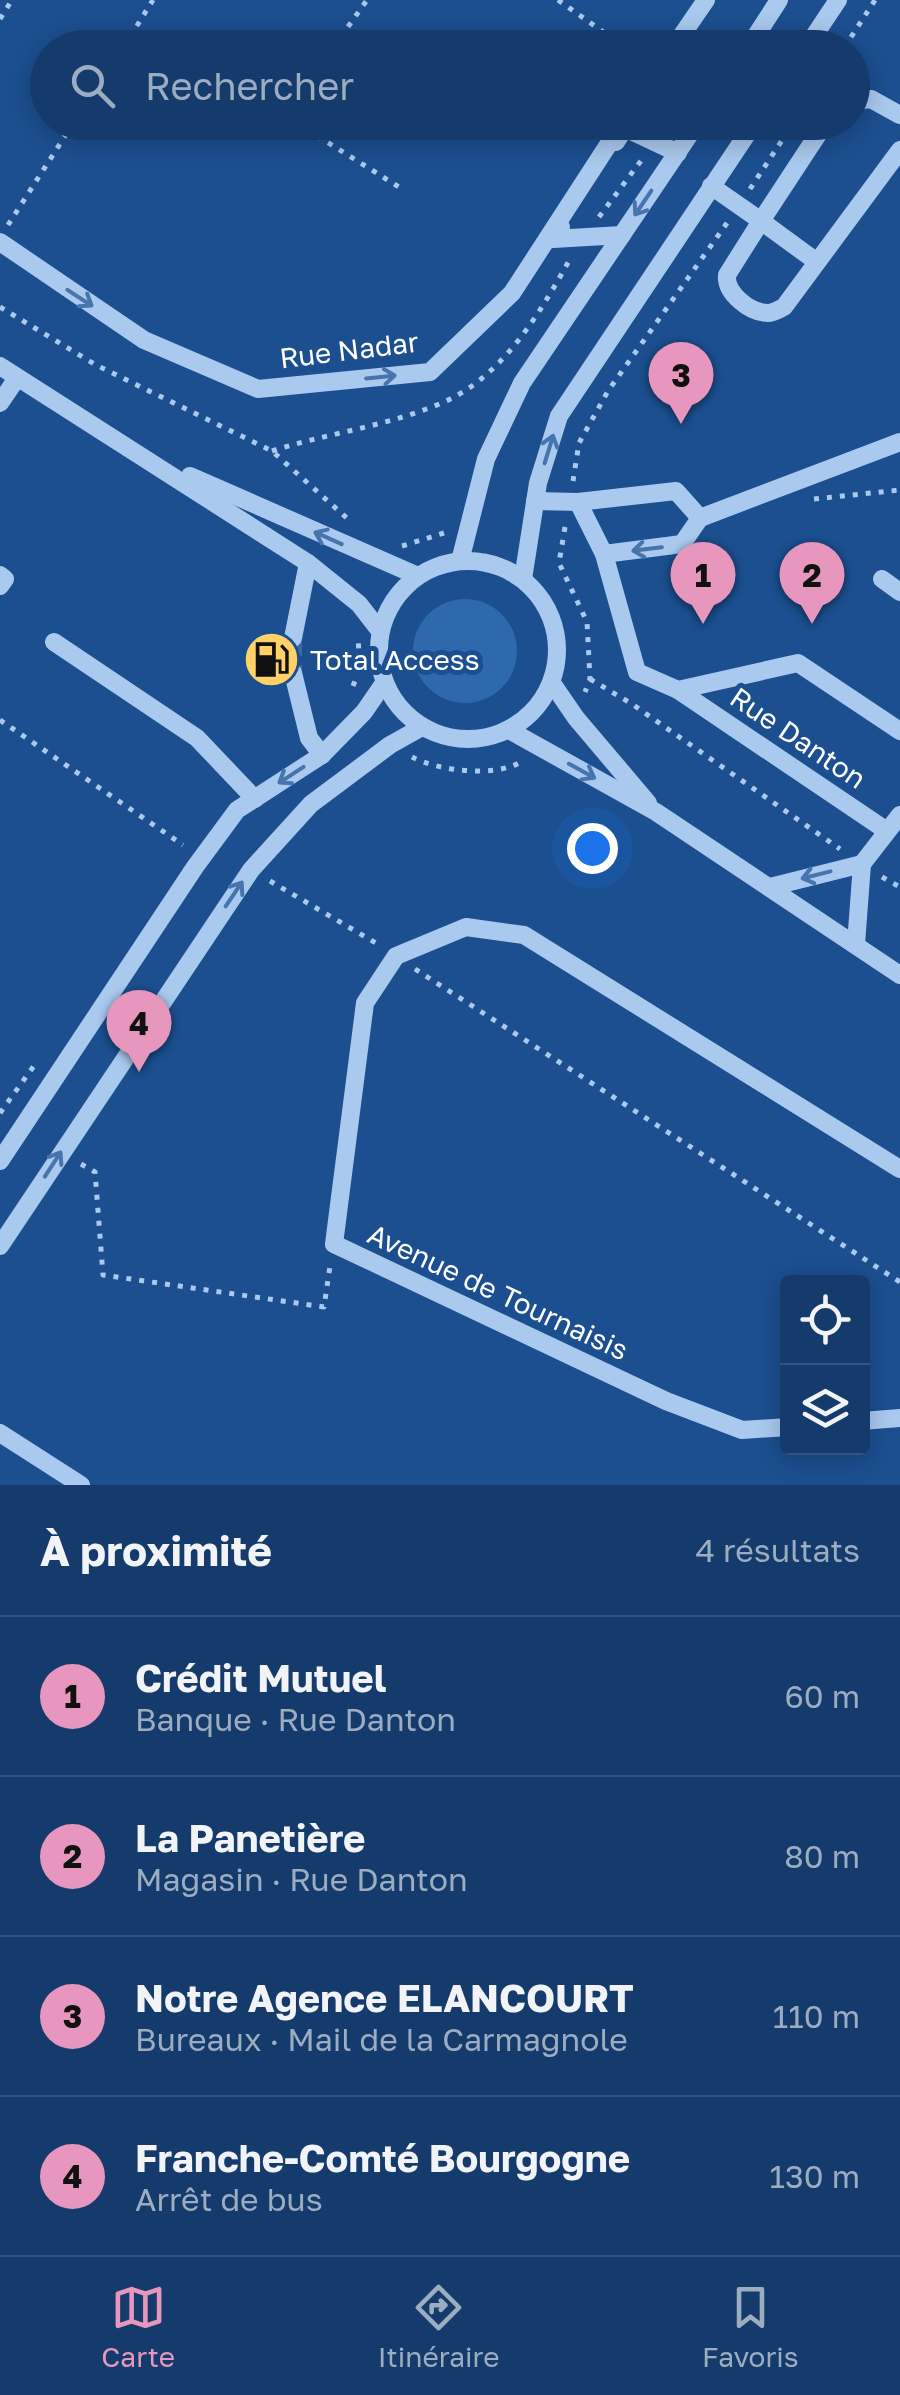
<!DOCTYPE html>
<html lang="fr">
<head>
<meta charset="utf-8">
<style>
  body { margin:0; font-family:"Golos Text",sans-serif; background:#1d4271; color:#f1f3f6 }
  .controls { position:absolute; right:30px; bottom:30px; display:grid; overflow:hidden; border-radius:10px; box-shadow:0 5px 25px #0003 }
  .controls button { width:90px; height:90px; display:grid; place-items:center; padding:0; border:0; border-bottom:2px solid #33557e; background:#143b6b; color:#f1f3f6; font:50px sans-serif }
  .you { position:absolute; left:592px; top:848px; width:35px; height:35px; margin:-25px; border:8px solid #fff; border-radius:50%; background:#1a73e8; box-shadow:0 0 0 15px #1a73e833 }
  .badge { display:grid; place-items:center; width:65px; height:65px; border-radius:50%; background:#e797bd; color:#111; font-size:32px; font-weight:700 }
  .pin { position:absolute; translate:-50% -82px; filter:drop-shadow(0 2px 5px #0008) }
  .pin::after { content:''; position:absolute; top:52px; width:35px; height:30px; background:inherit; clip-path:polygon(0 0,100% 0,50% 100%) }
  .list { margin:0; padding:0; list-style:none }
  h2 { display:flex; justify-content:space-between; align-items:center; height:130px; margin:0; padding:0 40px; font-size:42px }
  h2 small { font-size:32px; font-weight:400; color:#9dadc1 }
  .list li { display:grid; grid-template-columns:65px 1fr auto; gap:30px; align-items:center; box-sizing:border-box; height:160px; padding:0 40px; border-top:2px solid #33557e }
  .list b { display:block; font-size:38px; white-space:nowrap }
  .list p { margin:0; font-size:32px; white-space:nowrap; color:#9dadc1 }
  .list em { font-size:32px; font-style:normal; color:#9dadc1 }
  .icon { flex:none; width:55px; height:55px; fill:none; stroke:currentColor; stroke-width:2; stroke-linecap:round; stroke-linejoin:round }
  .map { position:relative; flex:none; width:900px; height:1485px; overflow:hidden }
  .search { position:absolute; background:#143b6b; box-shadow:0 5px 25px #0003; left:30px; right:30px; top:30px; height:110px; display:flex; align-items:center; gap:25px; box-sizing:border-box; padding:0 35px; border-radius:55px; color:#9dadc1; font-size:38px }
  .sheet { height:770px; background:#143b6b }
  nav { display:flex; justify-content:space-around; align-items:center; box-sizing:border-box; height:140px; border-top:2px solid #33557e; background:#143b6b; font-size:28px; color:#9dadc1 }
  nav a { display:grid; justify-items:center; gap:5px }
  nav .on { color:#e797bd }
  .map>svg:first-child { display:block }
  .green { fill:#2e69ad }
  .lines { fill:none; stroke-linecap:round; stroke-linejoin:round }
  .minor-tunnel { stroke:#3d69a0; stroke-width:18; stroke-dasharray:18 9; stroke-linecap:butt }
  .path { stroke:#a9c9ee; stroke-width:5; stroke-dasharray:5 8; stroke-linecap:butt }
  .minor { stroke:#a9c9ee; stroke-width:18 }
  .oneway { stroke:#4674ac }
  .labels { text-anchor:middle; stroke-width:10; stroke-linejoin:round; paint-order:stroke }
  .street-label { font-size:28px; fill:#fff; stroke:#1b4f8f }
  .poi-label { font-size:28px; fill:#fff; stroke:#1b4f8f; text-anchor:start }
</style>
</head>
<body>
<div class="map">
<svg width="900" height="1485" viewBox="0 0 900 1485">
  <rect width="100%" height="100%" fill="#1b4f8f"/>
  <!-- green -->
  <circle class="green" cx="465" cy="651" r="52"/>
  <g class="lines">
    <!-- minor-tunnel -->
    <polyline class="minor-tunnel" points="293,638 293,673"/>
    <!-- path -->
    <g class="path">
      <polyline points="558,0 626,48"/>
      <polyline points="0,19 12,0"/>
      <polyline points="123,48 153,0"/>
      <polyline points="333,48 367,0"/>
      <polyline points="844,48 875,0"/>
      <polyline points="295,122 399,187"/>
      <polyline points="750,189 794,122"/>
      <polyline points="599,217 643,158"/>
      <polyline points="8,225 74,122"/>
      <polyline points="0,307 96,365 272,451 349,520"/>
      <path d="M272 451C328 433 389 426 444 402 503 376 540 313 570 259"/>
      <polyline points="573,481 579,443 608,391 727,223"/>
      <polyline points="814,499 900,490"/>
      <polyline points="565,527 559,563 587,622 590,679 585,692"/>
      <polyline points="402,546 444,533"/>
      <polyline points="590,679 632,704 840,849"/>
      <polyline points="353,686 360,668 358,638"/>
      <polyline points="0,720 183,845"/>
      <path d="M412 757C438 771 498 778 522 761"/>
      <polyline points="882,877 900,887"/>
      <polyline points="270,881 381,946"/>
      <polyline points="415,969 900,1282"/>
      <polyline points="0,1113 36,1063"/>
      <polyline points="81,1164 95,1172 103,1275 324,1307 330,1266"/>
    </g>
    <!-- minor -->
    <g class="minor">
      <polyline points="673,48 706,0"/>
      <polyline points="748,48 779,0"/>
      <polyline points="806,48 838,0"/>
      <polyline points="852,101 871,99 900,115"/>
      <polyline points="616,142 625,128 678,153"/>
      <polyline points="711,186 761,221 826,122"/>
      <polyline points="561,227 553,239 622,235"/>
      <polyline points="0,242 144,340 258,389 430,372 512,293 623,122"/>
      <path d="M817 262 761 221 727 275C725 293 750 313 768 313 774 313 779 309 784 307L900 150"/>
      <polyline points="0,366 308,563 359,604 380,631"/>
      <polyline points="0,403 17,378"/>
      <polyline points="190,476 418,576"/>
      <polyline points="535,501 578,502 676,491 700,518 682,544 604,554"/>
      <polyline points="578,502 604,554 637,672 678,690 798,663 900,731"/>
      <polyline points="700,518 900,442"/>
      <circle cx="468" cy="650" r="89"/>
      <polyline points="460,561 486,459 522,383 698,122"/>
      <polyline points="0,575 5,579 0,586"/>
      <polyline points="523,579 538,483 559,416 755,122"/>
      <polyline points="882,579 900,592"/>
      <polyline points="293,638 308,563"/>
      <polyline points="54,642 197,738 255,799"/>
      <polyline points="293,673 309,738 322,755"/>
      <polyline points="552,683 576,718 648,803"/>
      <polyline points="678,690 887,831"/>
      <polyline points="509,730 656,812 900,975"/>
      <polyline points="770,887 862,864"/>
      <polyline points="856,944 862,864 900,815"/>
      <polyline points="0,1161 195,867 237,810 322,755 364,712 384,683"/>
      <polyline points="0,1246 251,870 311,804 390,745 422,727"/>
      <polyline points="862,1421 900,1418"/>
      <polyline points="788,1427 742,1430 666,1401 334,1244 365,1003 396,956 466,927 524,935 900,1169"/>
      <polyline points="0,1433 81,1485"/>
    </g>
  </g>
  <!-- one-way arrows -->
  <defs><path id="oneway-shaft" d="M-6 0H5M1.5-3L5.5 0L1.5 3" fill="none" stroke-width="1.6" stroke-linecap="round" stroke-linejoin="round" transform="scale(2.5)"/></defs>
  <g class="oneway">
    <use href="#oneway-shaft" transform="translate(643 203) rotate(124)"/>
    <use href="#oneway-shaft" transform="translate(80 298) rotate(33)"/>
    <use href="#oneway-shaft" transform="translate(381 377) rotate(-6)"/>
    <use href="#oneway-shaft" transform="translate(549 449) rotate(-73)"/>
    <use href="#oneway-shaft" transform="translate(328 538) rotate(-156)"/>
    <use href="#oneway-shaft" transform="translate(647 549) rotate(173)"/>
    <use href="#oneway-shaft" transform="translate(582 771) rotate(29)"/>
    <use href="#oneway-shaft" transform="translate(291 775) rotate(147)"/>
    <use href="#oneway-shaft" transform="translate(816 875) rotate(166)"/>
    <use href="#oneway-shaft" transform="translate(234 894) rotate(-56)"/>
    <use href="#oneway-shaft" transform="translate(53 1164) rotate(-57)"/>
  </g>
  <!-- icons -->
  <defs>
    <symbol id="fuel-disc" viewBox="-11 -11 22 22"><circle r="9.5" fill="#ffd166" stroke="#1b4f8f"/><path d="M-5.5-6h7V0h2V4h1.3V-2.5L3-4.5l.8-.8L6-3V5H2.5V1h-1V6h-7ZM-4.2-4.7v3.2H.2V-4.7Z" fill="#111"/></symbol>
  </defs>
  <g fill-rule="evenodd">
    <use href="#fuel-disc" x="240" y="628" width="63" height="63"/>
  </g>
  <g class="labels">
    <!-- street labels -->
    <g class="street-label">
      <text transform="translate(349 350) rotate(-7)" y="10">Rue Nadar</text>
      <text transform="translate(798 738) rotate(34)" y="10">Rue Danton</text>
      <text transform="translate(498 1292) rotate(25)" y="10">Avenue de Tournaisis</text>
    </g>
    <!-- poi labels -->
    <g class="poi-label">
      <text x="310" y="670">Total Access</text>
    </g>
  </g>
</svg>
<div class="controls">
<button><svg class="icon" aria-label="locate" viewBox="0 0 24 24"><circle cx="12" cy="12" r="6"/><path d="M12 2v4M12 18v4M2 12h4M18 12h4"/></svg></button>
<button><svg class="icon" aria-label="layers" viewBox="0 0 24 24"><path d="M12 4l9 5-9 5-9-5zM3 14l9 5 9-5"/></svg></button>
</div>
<div class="you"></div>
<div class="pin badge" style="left:703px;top:624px">1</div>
<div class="pin badge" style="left:812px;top:624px">2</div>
<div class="pin badge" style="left:681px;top:424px">3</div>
<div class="pin badge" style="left:139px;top:1072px">4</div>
<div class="search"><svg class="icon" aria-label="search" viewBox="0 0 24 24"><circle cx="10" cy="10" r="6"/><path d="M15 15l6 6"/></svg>Rechercher</div>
</div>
<section class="sheet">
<h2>À proximité<small>4 résultats</small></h2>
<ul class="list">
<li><span class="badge">1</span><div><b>Crédit Mutuel</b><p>Banque · Rue Danton</p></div><em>60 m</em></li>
<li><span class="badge">2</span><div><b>La Panetière</b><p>Magasin · Rue Danton</p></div><em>80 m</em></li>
<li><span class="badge">3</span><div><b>Notre Agence ELANCOURT</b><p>Bureaux · Mail de la Carmagnole</p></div><em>110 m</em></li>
<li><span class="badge">4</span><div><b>Franche-Comté Bourgogne</b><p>Arrêt de bus</p></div><em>130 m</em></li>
</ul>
</section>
<nav>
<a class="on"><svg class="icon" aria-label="map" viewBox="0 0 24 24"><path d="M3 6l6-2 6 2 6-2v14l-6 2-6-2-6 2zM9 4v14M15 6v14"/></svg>Carte</a>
<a><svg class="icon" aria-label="directions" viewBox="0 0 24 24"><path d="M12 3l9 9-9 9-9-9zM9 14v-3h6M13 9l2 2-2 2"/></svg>Itinéraire</a>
<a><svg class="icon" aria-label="saved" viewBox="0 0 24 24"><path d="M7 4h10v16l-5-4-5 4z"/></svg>Favoris</a>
</nav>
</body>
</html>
